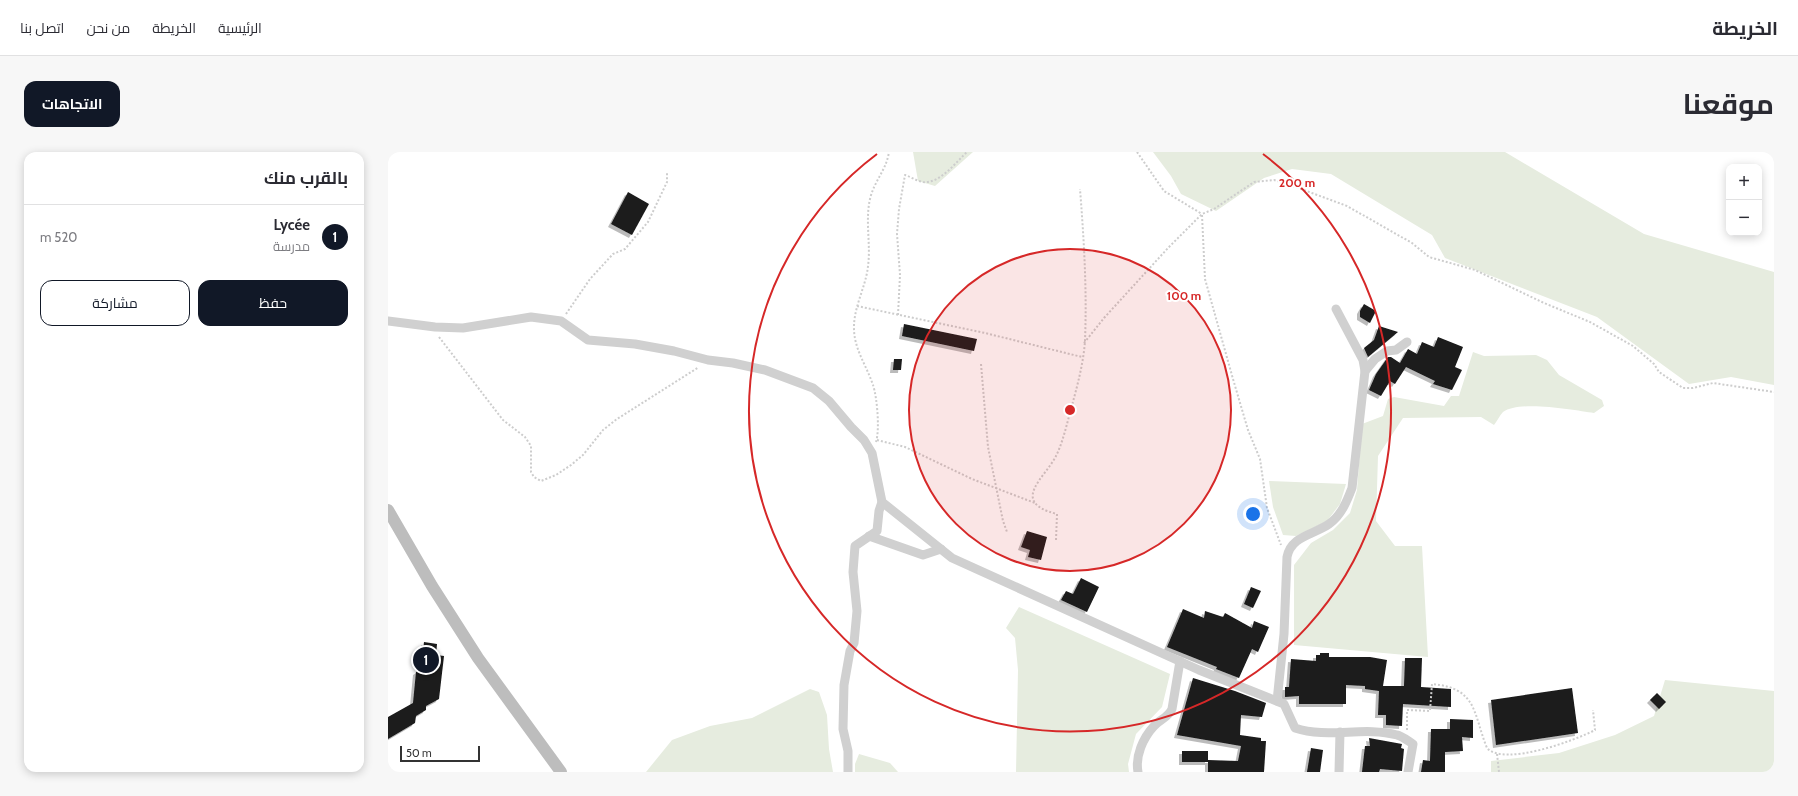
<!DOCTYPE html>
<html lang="ar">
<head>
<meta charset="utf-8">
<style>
  body { margin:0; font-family:Cabin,Cairo,sans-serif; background:#f7f7f7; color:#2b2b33; direction:rtl }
  .controls { position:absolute; right:12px; top:12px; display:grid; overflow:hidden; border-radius:8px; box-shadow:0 2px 10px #0003 }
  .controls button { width:36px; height:36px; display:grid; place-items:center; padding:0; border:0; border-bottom:1px solid #e1e1e2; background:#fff; color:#2b2b33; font:20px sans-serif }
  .scale { position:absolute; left:12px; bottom:10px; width:80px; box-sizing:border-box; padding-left:4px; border:2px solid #333; border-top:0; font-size:11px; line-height:14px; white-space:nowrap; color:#333; -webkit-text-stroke:3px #fff; paint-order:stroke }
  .you { position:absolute; left:865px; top:362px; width:14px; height:14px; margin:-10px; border:3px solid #fff; border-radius:50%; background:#1a73e8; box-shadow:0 0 0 6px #1a73e833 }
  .badge { display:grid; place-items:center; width:26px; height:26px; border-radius:50%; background:#111827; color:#fff; font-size:13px; font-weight:700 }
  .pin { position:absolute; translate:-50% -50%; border:2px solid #fff; box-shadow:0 1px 4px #0006 }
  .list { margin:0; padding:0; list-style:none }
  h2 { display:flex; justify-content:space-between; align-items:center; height:52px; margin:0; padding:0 16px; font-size:17px }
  h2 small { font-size:13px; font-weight:400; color:#7c7c81 }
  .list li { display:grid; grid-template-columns:26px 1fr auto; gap:12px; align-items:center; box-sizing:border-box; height:64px; padding:0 16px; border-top:1px solid #e1e1e2 }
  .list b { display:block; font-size:15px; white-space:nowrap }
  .list p { margin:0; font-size:13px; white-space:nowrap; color:#7c7c81 }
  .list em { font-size:13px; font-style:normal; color:#7c7c81 }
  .actions { display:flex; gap:8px; padding:12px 16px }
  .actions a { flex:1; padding:9px 0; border:1px solid #111827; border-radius:12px; text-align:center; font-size:14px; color:#111827 }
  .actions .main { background:#111827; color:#fff }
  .map { position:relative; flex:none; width:1386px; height:620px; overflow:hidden; direction:ltr; border-radius:12px }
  header { display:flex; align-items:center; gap:24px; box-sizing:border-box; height:56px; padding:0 20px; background:#fff; border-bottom:1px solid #e1e1e2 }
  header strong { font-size:19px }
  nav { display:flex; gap:22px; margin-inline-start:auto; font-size:14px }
  .intro { display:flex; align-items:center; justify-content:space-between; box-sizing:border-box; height:96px; padding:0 24px }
  h1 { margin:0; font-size:28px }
  .button { padding:10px 18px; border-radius:12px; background:#111827; color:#fff; font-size:14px; font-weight:700 }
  main { display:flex; gap:24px; padding:0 24px }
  aside { flex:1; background:#fff; border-radius:12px; box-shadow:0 2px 10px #0003 }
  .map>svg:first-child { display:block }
  .green { fill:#e6ecdf }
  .building { fill:#1a1a1a; filter:url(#shadow) }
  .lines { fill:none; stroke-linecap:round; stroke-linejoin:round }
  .path { stroke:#cdcdcd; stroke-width:2; stroke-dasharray:2 2; stroke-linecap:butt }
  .minor { stroke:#d0d0d0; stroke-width:9 }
  .secondary { stroke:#bdbdbd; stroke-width:12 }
  .ring { fill:none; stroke:#d62828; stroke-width:2 }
  .centre { fill:#d62828; stroke:#fff; stroke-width:2 }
  .ring-label { font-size:12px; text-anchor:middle; font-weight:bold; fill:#d62828; stroke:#fff; stroke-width:4; stroke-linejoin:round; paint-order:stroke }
</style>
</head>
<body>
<header>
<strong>الخريطة</strong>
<nav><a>الرئيسية</a><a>الخريطة</a><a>من نحن</a><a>اتصل بنا</a></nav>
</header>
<div class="intro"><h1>موقعنا</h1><a class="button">الاتجاهات</a></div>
<main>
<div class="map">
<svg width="1386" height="620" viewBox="0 0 1386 620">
  <defs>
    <filter id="shadow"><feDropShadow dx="-3" dy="3" stdDeviation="0" flood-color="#0004"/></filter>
  </defs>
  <rect width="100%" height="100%" fill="#fff"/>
  <!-- green -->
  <g class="green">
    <polygon points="525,0 585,0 547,34 530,29"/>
    <polygon points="765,0 1117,0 1256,82 1386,120 1386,233 1343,225 1301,232 1209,165 1057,106 1044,83 943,22 904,17 876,26 828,59 793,42 783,24"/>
    <path d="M1085 200 1096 204 1148 203 1159 208 1171 223 1214 248 1216 254 1206 261C1186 258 1132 248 1115 260 1112 263 1109 269 1106 273L1093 265 1015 266 990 304 988 369 1007 394H1034L1040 505 906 493V413L923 391 945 378 962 361 969 338 974 272 995 264 1000 247 1006 245 1056 254 1063 244H1071Z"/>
    <polygon points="881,329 958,332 952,352 939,369 908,384 895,383 885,355"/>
    <polygon points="631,455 782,522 774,555 748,582 740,612 741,620 628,620 630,518 627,486 618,476"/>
    <polygon points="1277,528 1386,539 1386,620 1103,620 1103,609 1171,601 1227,583 1266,564"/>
    <polygon points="422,537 431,540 439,563 441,597 445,620 258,620 284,588 322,574 364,566"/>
    <polygon points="471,602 502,611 510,620 467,620 467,612"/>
  </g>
  <!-- building -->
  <g class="building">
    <polygon points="240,40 261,52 244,83 223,72"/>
    <polygon points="976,152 988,159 982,171 972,165 972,159"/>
    <polygon points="516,172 589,187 586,199 514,184"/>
    <polygon points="991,174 1010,180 980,205 976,196 986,188"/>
    <polygon points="1050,185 1075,195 1067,215 1074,218 1064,238 1045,232 1047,229 1018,215 1007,232 1002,229 993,244 981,238 988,222 1000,205 1003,205 1012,211 1020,197 1029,202 1034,190 1046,195"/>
    <polygon points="506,207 514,207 513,218 505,218"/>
    <polygon points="639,379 659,385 653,408 640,405 642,398 633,395"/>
    <polygon points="693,426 711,435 699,460 673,448 678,439 685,442"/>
    <polygon points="863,435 873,439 865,456 856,452"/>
    <polygon points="795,457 816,466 817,459 835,465 837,461 864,476 866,469 881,475 870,500 864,497 851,526 828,517 829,515 779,495"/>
    <polygon points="36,490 49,492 48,503 56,504 51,547 38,554 38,558 28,564 27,571 0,587 0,565 25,551 28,520 33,517"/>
    <polygon points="932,501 941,501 941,505 982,505 999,508 995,534 1016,534 1017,506 1034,506 1033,535 1063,537 1063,555 1015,552 1014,574 998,573 998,563 990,563 991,539 977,537 977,534 958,533 958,552 911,552 911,544 897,545 897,535 901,535 903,507 928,509 928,503 932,503"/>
    <polygon points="805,526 847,539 878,551 874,565 853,563 852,583 873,586 873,589 878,589 876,620 820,620 820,608 850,609 853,594 789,583"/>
    <polygon points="1184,536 1190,581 1108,593 1103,548"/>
    <polygon points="1269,541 1278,550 1271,557 1262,548"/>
    <polygon points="1062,567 1085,568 1085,586 1074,585 1075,599 1057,600 1057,620 1033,620 1035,608 1042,609 1043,577 1062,577"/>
    <polygon points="981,586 1014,592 1013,596 1016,597 1014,619 992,617 991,620 974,620 977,594 982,594"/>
    <polygon points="923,596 935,598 932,620 919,620"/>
    <rect x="794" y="599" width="26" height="11"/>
  </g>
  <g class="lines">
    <!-- path -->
    <g class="path">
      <polyline points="749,0 776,39 814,62"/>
      <polyline points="814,63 817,127 845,227 860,278 872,307 879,356 893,393"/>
      <polyline points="469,154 597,181 694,205"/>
      <polyline points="178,162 202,127 225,102 237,97 260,70 279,30 279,21"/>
      <path d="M510 163 512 123 509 82 511 57 517 23C523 25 529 29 535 30 552 32 568 10 579 0"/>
      <polyline points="51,185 115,268 137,285 143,294 143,320 146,325 153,329 168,323 183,313 195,303 215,278 229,267 311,215"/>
      <polyline points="696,191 716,166 780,96 814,62 826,57 866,30 886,28 905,34 959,54 1024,91 1041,105 1087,118 1156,151 1202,170 1245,194 1266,212 1271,220 1295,236 1305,236 1325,231 1386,240"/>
      <polyline points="593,212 600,295 615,369 619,380"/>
      <polyline points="489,288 517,295 584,327 647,351"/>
      <path d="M488 290C492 277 489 245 485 233 478 212 465 196 466 173 467 152 478 134 480 114 483 92 477 69 482 47 486 29 498 19 501 0"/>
      <path d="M668 388 669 362C621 350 657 326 668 304 673 294 676 283 679 272 686 245 695 217 697 189 699 138 696 88 692 37"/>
      <path d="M1019 578V558L1042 559 1044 532C1090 536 1085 562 1099 596 1116 615 1188 588 1207 578L1205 558"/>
      <polyline points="1109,602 1111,620"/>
    </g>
    <!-- minor -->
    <g class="minor">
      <path d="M0 169 47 175 75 176 143 165 173 169 200 188 247 192 286 199 320 208 345 211 377 218 425 236 441 249 463 275 476 288 484 301 494 350 564 406 811 518 896 552 907 576C940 587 975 574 1009 583 1014 584 1020 589 1025 592L1020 620"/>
      <polyline points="977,219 987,207 999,199 1008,198 1019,190"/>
      <polyline points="481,384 535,403 553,397"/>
      <path d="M889 549 896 482 899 405C903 384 925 383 941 372 953 364 959 349 964 336L977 219 975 208 948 157"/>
      <polyline points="460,620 460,599 455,577 456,533 462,499 466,491 469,459 465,420 467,394 489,379 491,359 494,350"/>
      <path d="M750 620C747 604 755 586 766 574 772 567 780 566 784 557L792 509"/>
      <polyline points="951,620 952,580"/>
    </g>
    <!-- secondary -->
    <polyline class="secondary" points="0,358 44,434 90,506 173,620"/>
  </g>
  <!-- distance rings -->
  <circle cx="682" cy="258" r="161" fill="#d62828" fill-opacity=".12"/>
  <g class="ring">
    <circle cx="682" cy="258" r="161"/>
    <path d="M875 2A321 321 0 1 1 489 2"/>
  </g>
  <circle cx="682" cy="258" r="6" class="centre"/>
  <g class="ring-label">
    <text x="909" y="35">200 m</text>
    <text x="796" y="148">100 m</text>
  </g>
</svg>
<div class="controls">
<button>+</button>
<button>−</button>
</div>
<div class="scale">50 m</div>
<div class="you"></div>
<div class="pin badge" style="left:38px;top:508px">1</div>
</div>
<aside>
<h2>بالقرب منك<small></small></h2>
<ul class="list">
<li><span class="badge">1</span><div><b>Lycée</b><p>مدرسة</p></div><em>520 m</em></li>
</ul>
<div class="actions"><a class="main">حفظ</a><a>مشاركة</a></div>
</aside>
</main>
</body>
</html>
